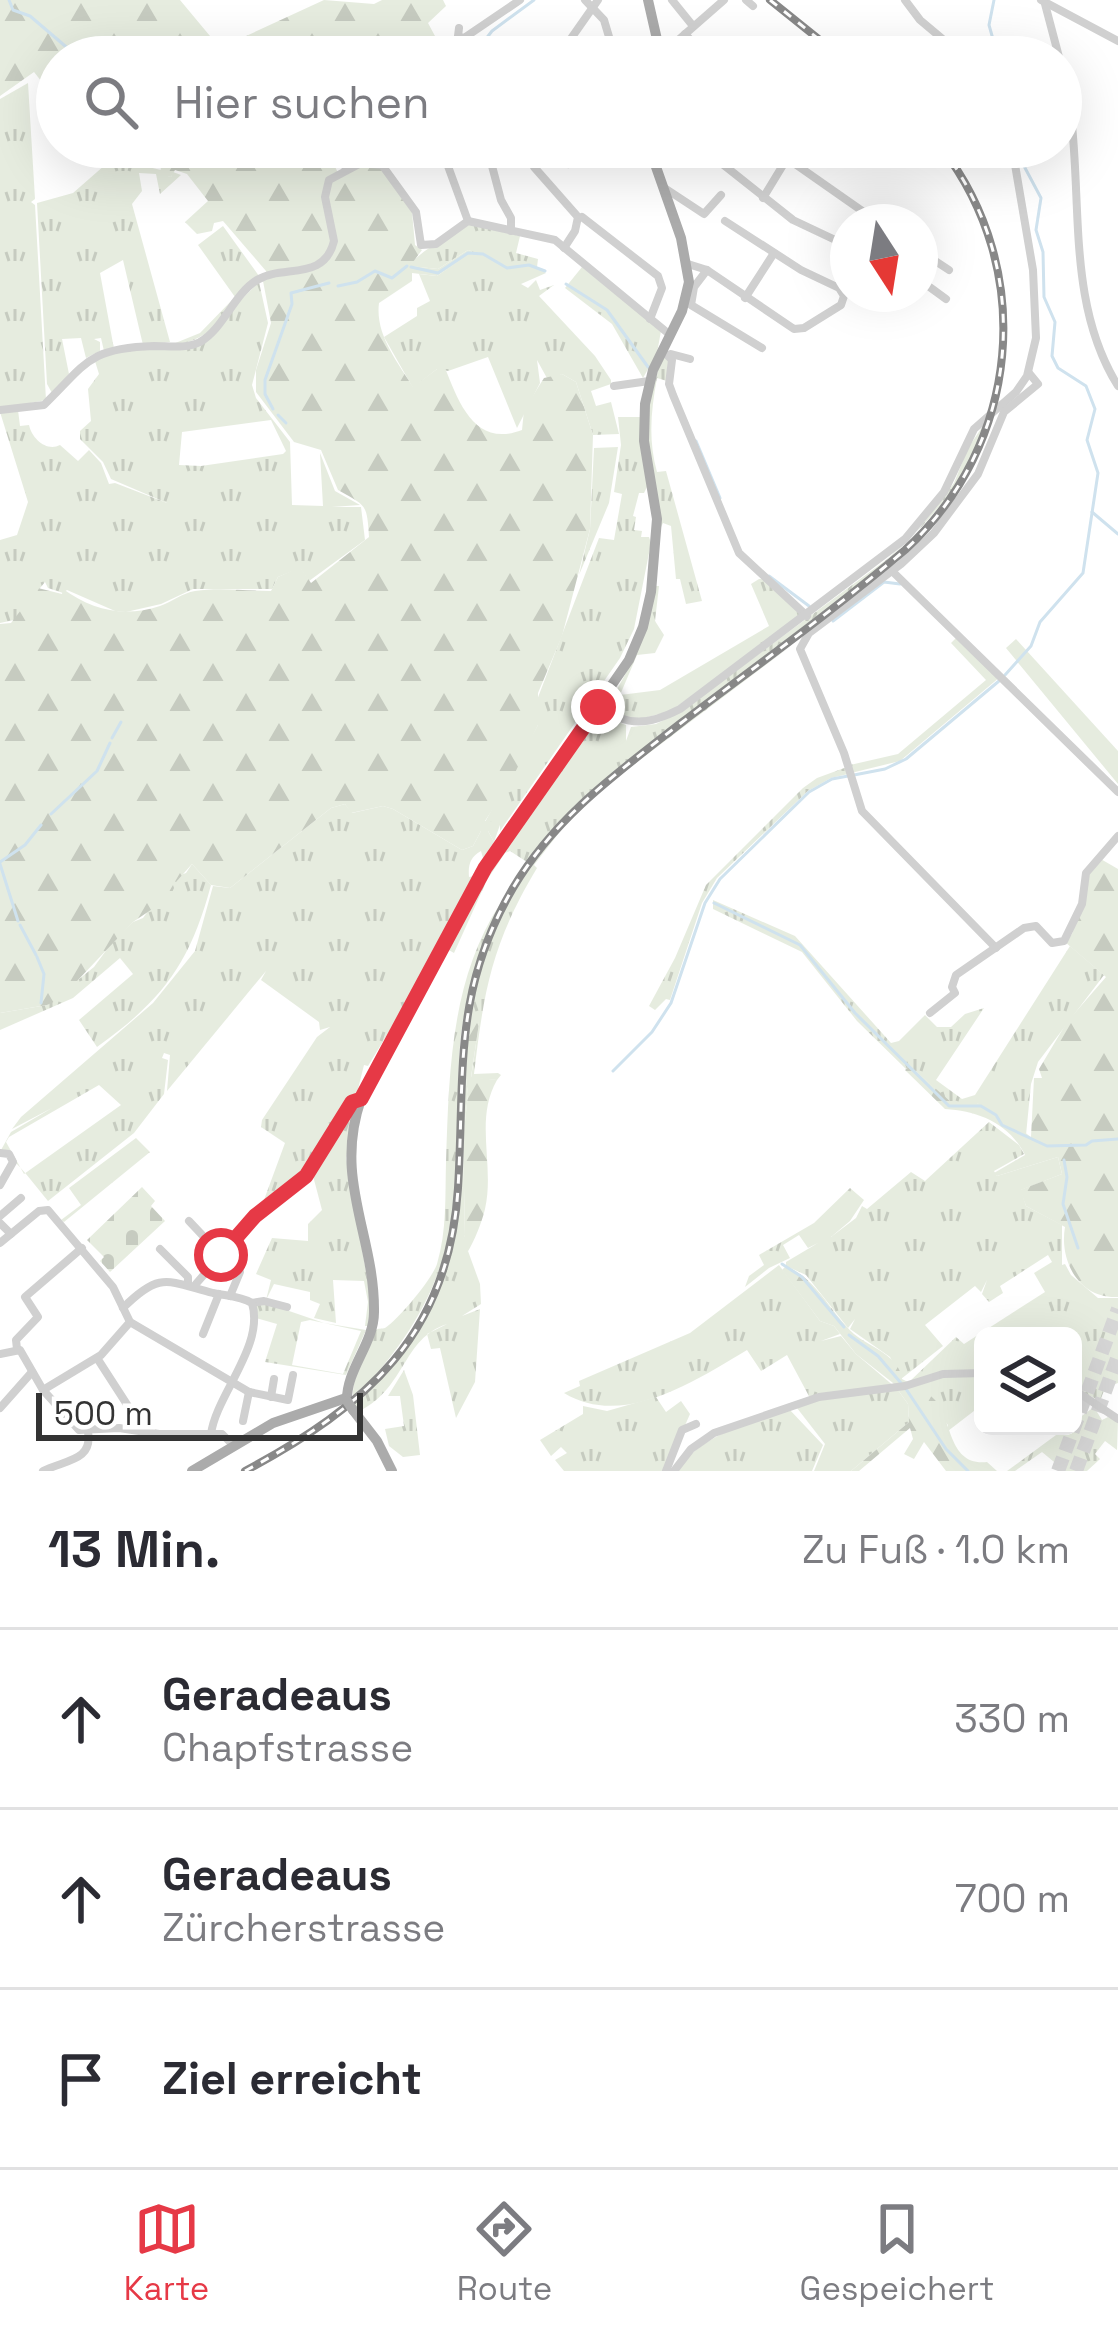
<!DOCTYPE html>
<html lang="de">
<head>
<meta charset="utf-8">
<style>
  body { margin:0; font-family:"Space Grotesk",sans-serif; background:#f7f7f7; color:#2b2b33 }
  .controls { position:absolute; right:36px; bottom:36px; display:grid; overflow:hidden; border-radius:18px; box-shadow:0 12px 48px #0002 }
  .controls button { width:108px; height:108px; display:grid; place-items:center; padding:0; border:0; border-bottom:3px solid #e1e1e2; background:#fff; color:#2b2b33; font:60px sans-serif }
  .compass { position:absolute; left:830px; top:204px; width:108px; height:108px; border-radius:50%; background:#fff; box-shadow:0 12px 48px #0002; rotate:168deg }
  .scale { position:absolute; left:36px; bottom:30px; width:327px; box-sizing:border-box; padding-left:12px; border:6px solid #333; border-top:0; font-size:33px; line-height:42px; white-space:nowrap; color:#333; -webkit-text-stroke:9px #fff; paint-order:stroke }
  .stop { position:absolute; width:36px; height:36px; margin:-27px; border:9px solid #e63946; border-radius:50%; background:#fff }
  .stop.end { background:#e63946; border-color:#fff; box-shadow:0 3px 12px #0008 }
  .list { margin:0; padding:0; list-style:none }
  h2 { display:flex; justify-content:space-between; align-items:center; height:156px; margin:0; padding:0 48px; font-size:51px }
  h2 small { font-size:39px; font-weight:400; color:#7c7c81 }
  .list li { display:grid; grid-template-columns:78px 1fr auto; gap:36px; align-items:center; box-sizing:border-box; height:180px; padding:0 48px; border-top:3px solid #e1e1e2 }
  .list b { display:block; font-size:45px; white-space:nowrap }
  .list p { margin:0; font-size:39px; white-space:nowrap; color:#7c7c81 }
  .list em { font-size:39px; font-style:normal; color:#7c7c81 }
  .icon { flex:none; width:66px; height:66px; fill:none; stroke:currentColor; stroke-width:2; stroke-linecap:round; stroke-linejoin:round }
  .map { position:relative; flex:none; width:1118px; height:1471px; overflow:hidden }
  .search { position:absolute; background:#fff; box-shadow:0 12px 48px #0002; left:36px; right:36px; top:36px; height:132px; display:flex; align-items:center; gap:30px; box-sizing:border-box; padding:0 42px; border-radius:66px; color:#7c7c81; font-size:45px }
  .sheet { height:696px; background:#fff }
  nav { display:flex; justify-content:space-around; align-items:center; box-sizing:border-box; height:168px; border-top:3px solid #e1e1e2; background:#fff; font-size:33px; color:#7c7c81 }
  nav a { display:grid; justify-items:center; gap:6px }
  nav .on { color:#e63946 }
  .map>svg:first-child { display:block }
  .grass { fill:url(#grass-tufts); fill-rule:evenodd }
  .forest { fill:url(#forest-firs) }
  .cemetery { fill:url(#cemetery-stones) }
  .garden { fill:#e6ecdf }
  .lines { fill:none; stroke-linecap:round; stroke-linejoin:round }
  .stream { stroke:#cfe2ee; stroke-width:3 }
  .highway-tunnel { stroke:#d6d6d6; stroke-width:14; stroke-dasharray:14 7; stroke-linecap:butt }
  .minor { stroke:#d0d0d0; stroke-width:8 }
  .major { stroke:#ababab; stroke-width:10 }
  .rail-casing { stroke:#888; stroke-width:8 }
  .rail { stroke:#fff; stroke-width:3; stroke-dasharray:9; stroke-linecap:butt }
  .major-bridge { stroke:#ababab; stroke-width:10 }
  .route { stroke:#e63946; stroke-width:15 }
</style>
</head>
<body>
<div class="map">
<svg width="1118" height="1471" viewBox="0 0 1118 1471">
  <defs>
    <pattern id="grass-tufts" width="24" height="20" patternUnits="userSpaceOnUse" patternTransform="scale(3)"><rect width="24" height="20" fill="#e6ecdf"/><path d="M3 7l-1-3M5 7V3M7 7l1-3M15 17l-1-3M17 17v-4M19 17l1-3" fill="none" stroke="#c6cbc0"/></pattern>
    <pattern id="forest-firs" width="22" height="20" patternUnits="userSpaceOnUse" patternTransform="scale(3)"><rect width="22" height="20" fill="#e6ecdf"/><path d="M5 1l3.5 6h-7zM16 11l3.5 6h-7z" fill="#c6cbc0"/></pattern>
    <pattern id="cemetery-stones" width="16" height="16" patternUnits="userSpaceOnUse" patternTransform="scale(3)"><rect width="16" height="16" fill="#e6ecdf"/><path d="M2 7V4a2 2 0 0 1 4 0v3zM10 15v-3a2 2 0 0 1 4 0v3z" fill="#c6cbc0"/></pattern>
  </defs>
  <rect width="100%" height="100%" fill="#fff"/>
  <!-- grass -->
  <g class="grass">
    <polygon points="28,83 35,199 31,202 35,205 46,400 0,409 0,99"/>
    <polygon points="113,158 120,160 123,168 123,161 161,170 161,174 171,177 173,172 181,175 160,194 156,174 139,173 142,191 132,204 170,342 143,345 123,260 100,273 114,349 104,351 101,338 94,339 100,342 100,351 86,358 81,338 62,339 69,374 52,393 47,384 37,203 73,193"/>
    <path d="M468 224 520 236 516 253 538 259 537 267 546 273 521 284 528 288 536 280 540 290 554 285 539 296 595 356 611 380V384L591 391 596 406 611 402 619 434 593 435 576 382 562 374 548 380 537 360 540 383 517 428 488 357 448 371 437 369 413 388 384 337 417 316V308L430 301 419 274 437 276 470 253 479 254 468 250 438 269 409 266C424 247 447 239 468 224Z"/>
    <path d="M223 226 259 276C235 303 212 344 173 344L200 333 235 297 198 245Z"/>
    <polygon points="582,267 661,331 657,353 643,378 612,324 565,288"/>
    <path d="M259 282 268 323 252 385 256 398 290 442 292 505 323 506 320 453 335 491 360 505 332 507H361L365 540 309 581 300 568 278 577 272 589H193L161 604 126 612 115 611 67 590 63 593 48 588 45 582 14 620 0 623V540L17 535 28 502 0 412 18 410 20 426 29 425C32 439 47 452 60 445L78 461 89 450 101 463 109 484 115 483 167 503 111 479 103 462 80 439V431L91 421 88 389 99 374 94 358 128 350 194 346ZM271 420 286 451 283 454 201 466 179 465 182 432Z"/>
    <path d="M662 356 669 357 667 381 657 378C651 410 648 440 657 472L666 471 702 601 686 604 680 579H676L671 526 663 523 661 527 647 449 646 416Z"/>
    <polygon points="618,417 640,417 648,485 644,493 639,493 633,516 636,517 634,530 642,531 641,537 649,537 651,543 634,629 620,658 500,831 500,822 485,822 538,725 537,700 599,538 614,540 622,494 614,492 621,445"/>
    <path d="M989 417C954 520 870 575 787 639 724 688 659 736 597 786L570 810 527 862 510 851 505 853 487 880 454 953 447 949 479 885 594 719 601 716 626 725V741L631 727 656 724 680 712 886 560 915 534 954 483 968 448Z"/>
    <polygon points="618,447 609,503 579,575 590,529 594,448"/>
    <polygon points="759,579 764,579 803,614 671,711 636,720 611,712 611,700 631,664 654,586 659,586 655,621 664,635 655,653 637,655 620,695 660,690 769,626 751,584"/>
    <polygon points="958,636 1000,677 900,761 851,773 850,765 898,754 986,680 951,643"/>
    <path d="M791 646 604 787 569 820 534 865 537 868C492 943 484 989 474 1074L498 1073 501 1075 497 1080 471 1078 479 1023 470 1014 465 1071 468 1094 463 1140 465 1235 456 1261 468 1251 480 1284 481 1304 462 1316 480 1309 475 1382 456 1418 440 1348 431 1349 427 1334 447 1324C402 1339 407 1386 360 1411L354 1404C412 1348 452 1281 459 1199 467 1114 454 1030 487 948 542 808 674 730 791 646Z"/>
    <polygon points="847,767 848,774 831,778 808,791 717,878 702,903 670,1000 666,999 655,1010 649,1006 675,958 706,885 803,788 817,778"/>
    <path d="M345 804 352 813 383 806 393 809 462 850 473 846 481 831H488L494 842 483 858 481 851C470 857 468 865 469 877L474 876 473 879 416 987 368 1066 364 1065 358 1089 308 1171 261 1208 285 1143 261 1127 262 1120 317 1037 330 1027 320 1030 319 1022 261 980 266 971 167 1091 170 1055 164 1053 162 1058 168 1060 164 1094 134 1133 48 1201C33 1183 20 1164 1 1150L11 1132 52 1108 12 1129 21 1117 153 1003 195 951 213 886 230 888 331 808ZM99 1085 121 1105 24 1174 6 1142 9 1137Z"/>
    <path d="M192 864 211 885C190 963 163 1000 97 1047L79 1020 133 974 120 958 73 998 0 1030V1013L47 1005 94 967 113 941 133 922 143 918 172 878 186 873Z"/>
    <polygon points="713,900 795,936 891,1043 899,1041 925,1015 937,1027 951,1027 965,1014 984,1008 936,1080 962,1099 975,1095 1070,946 1104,975 1038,1062 1031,1084 1026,1135 977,1103 952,1104 910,1066 906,1069 857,1021 802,952 713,909"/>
    <path d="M500 904C488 946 467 988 461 1034 455 1089 461 1145 455 1199 447 1280 409 1343 353 1399 351 1386 365 1340 376 1330 378 1328 382 1329 385 1328 399 1319 432 1279 437 1264 447 1230 445 1197 446 1162 449 1075 450 981 500 904Z"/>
    <polygon points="353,1104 357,1104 346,1158 371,1300 368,1326 365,1326 368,1302 364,1281 333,1280 336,1323 314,1318 320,1304 310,1300 310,1292 274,1284 266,1300 271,1280 256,1274 272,1238 308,1241 308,1224 322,1210 312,1172"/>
    <polygon points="989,1122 1019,1145 1024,1154 994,1171 997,1176 1058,1157 1062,1174 1021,1190 1026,1206 1062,1225 1062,1265 1065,1264 1071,1275 1098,1298 1118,1298 1118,1383 1105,1388 1100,1401 1073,1387 1073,1336 983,1336 983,1372 908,1383 956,1337 964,1344 1045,1292 1034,1273 1052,1262 1048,1255 1000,1286 1003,1293 989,1302 982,1294 987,1280 981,1292 975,1286 925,1325 943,1346 901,1379 890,1357 850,1329 855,1319 848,1328 806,1275 786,1266 786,1262 818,1243 808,1248 799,1235 783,1245 790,1258 769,1268 745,1287 749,1276 764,1265 759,1255 814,1223 850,1188 864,1200 850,1221 831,1237 856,1218 862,1206 867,1209 911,1172 925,1181"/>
    <polygon points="136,1138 150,1152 64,1222 61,1220 81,1205 69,1188"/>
    <path d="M779 1265 820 1321 834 1326 840 1334 821 1341 841 1336 856 1354 895 1387 810 1398 787 1355 761 1371 747 1350C695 1381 623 1429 564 1393L580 1386 579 1381 690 1333Z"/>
    <path d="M263 1302 324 1323 366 1330 346 1375 265 1362 277 1324 256 1318V1304ZM310 1320 361 1331 343 1374 292 1365 301 1322Z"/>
    <polygon points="404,1370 413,1395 420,1455 403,1457 389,1446 385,1429 404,1426 400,1396 388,1396"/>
    <polygon points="983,1375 983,1404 948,1431 948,1425 914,1385 943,1376"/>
    <polygon points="898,1390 908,1404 909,1422 851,1471 814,1471 825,1444 797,1408 820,1398"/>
    <polygon points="656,1397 666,1412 681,1401 690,1414 665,1471 564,1471 555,1460 567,1453 561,1447 551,1456 540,1440 583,1414 583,1406 607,1411"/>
    <polygon points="1094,1407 1102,1420 1108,1417 1118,1421 1117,1450 1105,1441 1095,1454 1100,1459 1087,1471 1065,1471 1042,1452 1015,1471 1007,1471"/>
    <path d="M789 1409 823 1445 812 1471H676C704 1433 747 1424 789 1409Z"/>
  </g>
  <!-- forest -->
  <g class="forest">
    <polygon points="0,0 180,0 220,48 324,0 374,4 382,0 443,0 446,6 428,23 442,49 485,40 486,54 478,57 57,57 57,101 34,72 0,96"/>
    <path d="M99 147H326L338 173 359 166H381L412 212 415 245 422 250 410 266 438 269 468 250 480 254H470L437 276 412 273V281L379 303C375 334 397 361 413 387L437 369 445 368C459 403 475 448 522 430L524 410 544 378 562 374 576 382 593 435 590 529 562 636 538 693V725L511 781 485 821 501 822 494 842 488 831H481L473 846 462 850 393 809 383 806 351 813 345 804 331 808 230 888 211 885 192 864 176 882 171 879 174 888 170 897 133 922 60 999 47 1005 0 1013V624L11 623 38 588 62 594 63 589C92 610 124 618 160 606 172 602 182 593 195 591 219 587 247 591 271 591L278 577 300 567 311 583 369 537C367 503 366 506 338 490L321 450 294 442 256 392V370L271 323 263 281 268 279 266 271 223 221 214 223 212 231 197 234 185 222 208 201 187 174 175 170 171 177 160 175 161 167 108 158Z"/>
    <path d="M1099 858 1118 869V1297C1079 1299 1059 1261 1065 1227L1026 1206 1020 1190 1062 1174 1058 1157 997 1176 994 1173 1025 1155C1009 1123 978 1111 945 1109L905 1070 910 1066 952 1103H977L991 1108 1031 1137 1034 1078H1042L1039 1069 1067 1022 1106 977 1065 942 1072 934 1090 870Z"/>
    <path d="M470 1013 476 1015 479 1023 471 1077 497 1080C474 1120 495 1165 485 1209 482 1222 474 1242 467 1253 460 1263 456 1263 453 1276L448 1277 445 1274 465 1235 463 1140 468 1094 465 1071Z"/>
    <path d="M786 1266C818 1280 829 1311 854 1334 871 1348 899 1355 902 1379 912 1384 927 1391 935 1400 953 1421 948 1466 987 1462L997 1471H946L924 1442 914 1459 904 1454 913 1439 910 1428 859 1471H851L909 1422 908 1404 893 1383 856 1354 834 1326 820 1321 782 1270Z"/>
  </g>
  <!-- cemetery -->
  <polygon class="cemetery" points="142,1187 155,1201 151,1206 165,1221 110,1272 100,1261 104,1257 87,1240"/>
  <!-- garden -->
  <polygon class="garden" points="1016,639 1118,751 1118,784 1006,648"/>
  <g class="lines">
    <!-- stream -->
    <g class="stream">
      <polyline points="9,0 13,10 30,16 78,57"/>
      <polyline points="994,0 989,25 998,57"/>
      <path d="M307 57C326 50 350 46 373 52L386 42 423 40 439 55 482 44 492 31 534 0"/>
      <polyline points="154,147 155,156"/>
      <polyline points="411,267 438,273 468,253 483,254 507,268 529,265 545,271"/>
      <polyline points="566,284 607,310 648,367"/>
      <polyline points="338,286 357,282 375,271 392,278 407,266"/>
      <polyline points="273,409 265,394 265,380 292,304 291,293 329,283"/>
      <polyline points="278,415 286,423"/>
      <polyline points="696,441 720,498"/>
      <polyline points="1092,512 1118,534"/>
      <polyline points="769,576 809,606"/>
      <polyline points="833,621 884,582 900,584"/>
      <polyline points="1005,675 1031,646 1040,622 1083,573 1098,473 1087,440 1095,409 1086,386 1058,368 1052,356 1055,322 1044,297 1043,252 1036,230 1041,198 1024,166 1022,147"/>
      <polyline points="112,738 121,722"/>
      <polyline points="854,775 885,769 906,759 999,681"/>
      <polyline points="51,814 97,771 110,743"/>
      <polyline points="0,862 25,845 41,825"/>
      <polyline points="0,864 18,921"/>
      <polyline points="714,903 800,945 855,1013 949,1106 981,1106 996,1115 1002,1125 1047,1146 1086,1145 1092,1141 1118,1139"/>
      <polyline points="20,925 36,955"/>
      <polyline points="37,957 44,974 41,1003"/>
      <polyline points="613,1071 652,1032 671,1003 705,903 720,879 809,792 832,779 848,776"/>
      <polyline points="1064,1160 1067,1177 1063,1204 1078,1248"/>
      <polyline points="782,1264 802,1277 844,1327"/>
      <polyline points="849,1335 878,1356 901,1383"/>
      <polyline points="906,1389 946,1449 968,1471"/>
    </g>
    <!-- highway-tunnel -->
    <g class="highway-tunnel">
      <polyline points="1058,1471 1118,1309"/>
      <polyline points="1076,1471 1118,1356"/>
    </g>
    <!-- minor -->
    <g class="minor">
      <polyline points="585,0 604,20 615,57"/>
      <polyline points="672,0 693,26"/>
      <polyline points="746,0 753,6"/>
      <polyline points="905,0 920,20 964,57"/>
      <polyline points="1041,0 1118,41"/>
      <polyline points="1045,4 1059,57"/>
      <polyline points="459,28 458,36 464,38 520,0"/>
      <polyline points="685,34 706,57"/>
      <polyline points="505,43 514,57"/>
      <polyline points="668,49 724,0"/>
      <polyline points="558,57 598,0"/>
      <path d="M1061 64C1090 169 1058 290 1118 386"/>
      <polyline points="334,147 346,168"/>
      <polyline points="441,147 468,221"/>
      <polyline points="487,147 501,200 511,218 511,231"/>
      <polyline points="528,147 534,167 578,217 575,231 564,248"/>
      <polyline points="539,147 568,164"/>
      <polyline points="701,147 793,220 848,246"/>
      <polyline points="788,159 878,222"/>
      <polyline points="382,165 385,147"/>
      <polyline points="663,187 704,214 721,195"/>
      <polyline points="763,198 794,147"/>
      <polyline points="582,217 658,276 662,288 650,319"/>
      <polyline points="920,251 949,270"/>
      <polyline points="688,264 707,270 794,329 804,328 841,305 844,296 839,288 801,270 725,221"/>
      <polyline points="707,270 694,287 691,305 762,348"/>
      <polyline points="920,280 946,299"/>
      <polyline points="745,298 774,253"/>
      <polyline points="662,350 672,360 669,384 673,395 739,553 807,616"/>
      <polyline points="671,354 690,359"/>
      <polyline points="614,386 649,381"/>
      <path d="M0 410 44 405C87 363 88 348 154 346 169 346 186 349 200 342 224 328 233 295 257 280 283 264 324 282 334 241L325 197 329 180 361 163 382 165 416 212 421 245 436 244 468 221 555 240 669 334"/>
      <polyline points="892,571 1118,792"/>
      <path d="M598 707C628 727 649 725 680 709L905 539 944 492 974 429 1016 392 1027 376 1036 338 1033 270 1012 147"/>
      <polyline points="996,948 862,811 844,753 800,649 809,633 901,564 934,533 978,474 1004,412 1038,384 1029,373"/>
      <polyline points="930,1013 955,993 952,987 956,975 1024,928 1036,926 1052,943 1064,941 1082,904 1086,873 1118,836"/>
      <polyline points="0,1153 9,1154 13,1162 0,1185"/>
      <polyline points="0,1216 21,1198"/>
      <polyline points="189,1221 221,1255"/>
      <polyline points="0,1223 11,1234"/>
      <polyline points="0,1243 39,1211 48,1210 113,1287 130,1322 249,1392 288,1400 293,1375"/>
      <polyline points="160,1249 188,1277 188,1284"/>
      <polyline points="195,1285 255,1216 306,1176 352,1102 361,1099"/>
      <polyline points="230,1296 240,1272 237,1260"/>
      <polyline points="252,1303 264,1301 287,1307"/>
      <path d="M123 1308C160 1271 167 1281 213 1293 227 1296 240 1296 252 1303 265 1346 216 1395 211 1434"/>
      <polyline points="203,1334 219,1294"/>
      <polyline points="17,1349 16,1340 38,1317 25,1297 82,1248"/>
      <polyline points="0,1354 20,1350 43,1390 79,1430 119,1428 159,1434 222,1434 234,1446"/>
      <polyline points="97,1358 137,1420"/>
      <polyline points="1073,1389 1118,1419"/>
      <polyline points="43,1390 101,1355 130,1322"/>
      <polyline points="271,1397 274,1379"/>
      <polyline points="0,1408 32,1372"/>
      <polyline points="243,1421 249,1392"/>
      <path d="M43 1471C65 1460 93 1461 88 1432"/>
      <polyline points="666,1471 682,1430 696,1424"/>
      <polyline points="674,1471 691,1449 714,1433 819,1397 905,1386 943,1374 983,1373"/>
    </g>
    <!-- major -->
    <g class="major">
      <polyline points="648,0 661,57"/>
      <path d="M347 1401C346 1369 374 1344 374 1312 375 1235 333 1180 361 1099L485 868 629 660 643 627 651 592 657 519 644 441 645 404 653 370 682 311 689 282 681 238 649 147"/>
      <polyline points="353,1410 377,1441 392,1471"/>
      <polyline points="192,1471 273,1423 346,1398"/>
    </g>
    <defs>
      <g id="rail">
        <polyline points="770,0 841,57"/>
        <path d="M245 1471C366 1406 449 1336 458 1188 465 1075 452 992 513 888 555 817 618 772 681 723 756 666 833 611 905 550 1020 445 1037 271 941 147"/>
      </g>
    </defs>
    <!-- rail casing -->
    <use href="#rail" class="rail-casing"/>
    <!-- rail -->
    <use href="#rail" class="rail"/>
    <!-- major-bridge -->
    <polyline class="major-bridge" points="347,1401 353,1410"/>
  </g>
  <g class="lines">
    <!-- route -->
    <polyline class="route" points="221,1255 255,1216 306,1176 352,1102 361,1099 485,868 598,707"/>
  </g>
</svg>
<div class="controls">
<button><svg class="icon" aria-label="layers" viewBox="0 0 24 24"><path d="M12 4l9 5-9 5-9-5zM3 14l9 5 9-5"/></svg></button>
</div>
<svg class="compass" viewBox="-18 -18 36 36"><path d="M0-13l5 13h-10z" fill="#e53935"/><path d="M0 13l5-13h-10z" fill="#7c7c81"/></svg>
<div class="scale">500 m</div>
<div class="stop" style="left:221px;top:1255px"></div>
<div class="stop end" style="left:598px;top:707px"></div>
<div class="search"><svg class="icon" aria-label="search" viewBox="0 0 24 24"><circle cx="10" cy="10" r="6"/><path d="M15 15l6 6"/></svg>Hier suchen</div>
</div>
<section class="sheet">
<h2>13 Min.<small>Zu Fuß · 1.0 km</small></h2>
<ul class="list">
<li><svg class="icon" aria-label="ahead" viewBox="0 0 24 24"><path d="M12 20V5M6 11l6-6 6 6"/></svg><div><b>Geradeaus</b><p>Chapfstrasse</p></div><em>330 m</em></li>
<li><svg class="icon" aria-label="ahead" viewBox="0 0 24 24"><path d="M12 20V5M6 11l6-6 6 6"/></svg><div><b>Geradeaus</b><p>Zürcherstrasse</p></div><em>700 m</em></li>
<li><svg class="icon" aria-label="arrive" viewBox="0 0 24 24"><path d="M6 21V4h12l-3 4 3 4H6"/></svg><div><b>Ziel erreicht</b></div></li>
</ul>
</section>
<nav>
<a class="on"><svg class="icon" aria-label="map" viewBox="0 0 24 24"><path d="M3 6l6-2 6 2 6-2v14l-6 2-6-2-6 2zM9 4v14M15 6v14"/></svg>Karte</a>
<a><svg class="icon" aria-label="directions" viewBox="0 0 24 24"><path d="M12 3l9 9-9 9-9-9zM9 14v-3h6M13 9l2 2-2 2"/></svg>Route</a>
<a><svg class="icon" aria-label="saved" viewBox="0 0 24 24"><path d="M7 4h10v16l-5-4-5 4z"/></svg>Gespeichert</a>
</nav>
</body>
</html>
